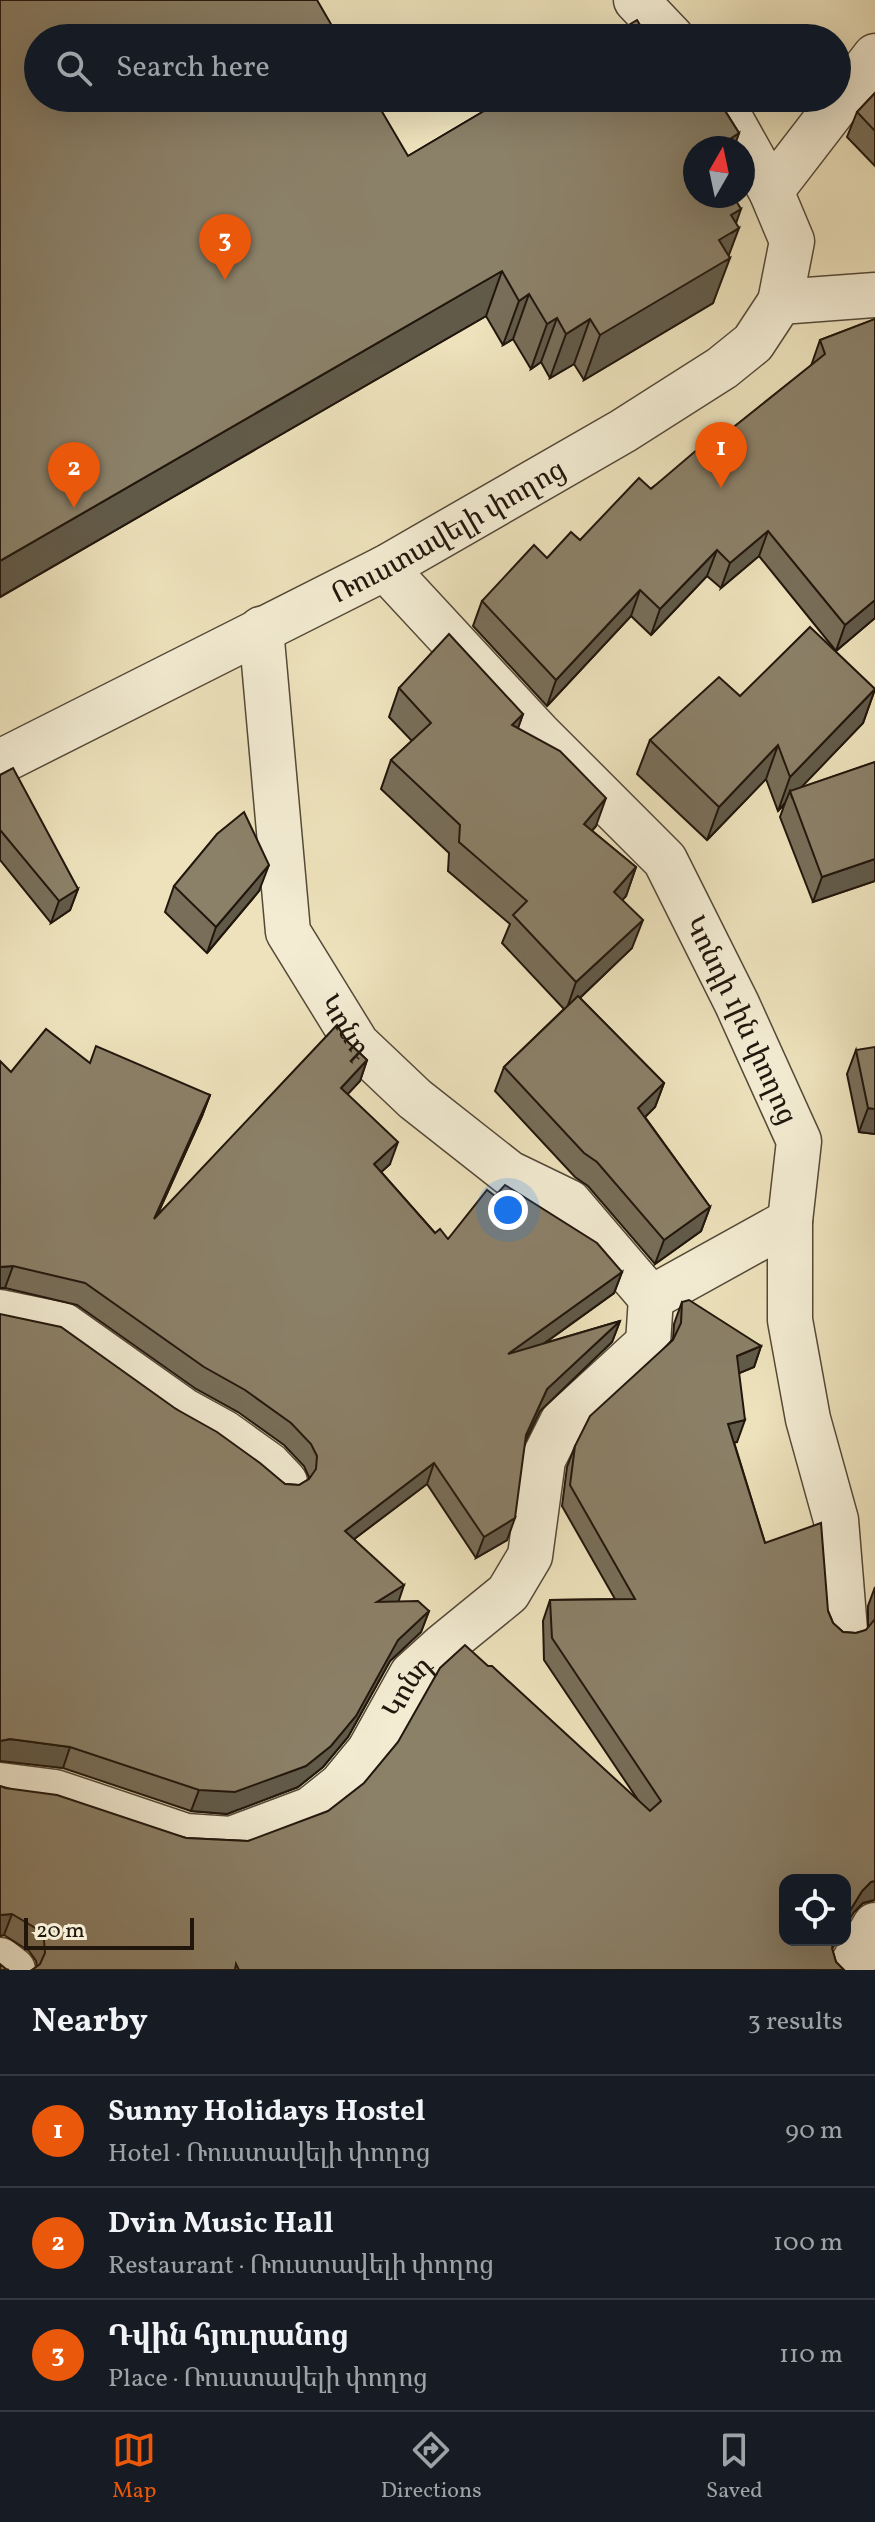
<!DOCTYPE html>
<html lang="en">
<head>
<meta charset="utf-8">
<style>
  body { margin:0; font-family:Vollkorn,"Noto Serif Armenian",serif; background:#242831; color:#f1f3f6 }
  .controls { position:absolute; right:24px; bottom:24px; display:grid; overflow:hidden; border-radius:16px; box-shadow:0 8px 32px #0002 }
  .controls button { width:72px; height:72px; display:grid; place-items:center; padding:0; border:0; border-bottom:2px solid #363941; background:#171b24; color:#f1f3f6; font:40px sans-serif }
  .compass { position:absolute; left:683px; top:136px; width:72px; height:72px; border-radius:50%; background:#171b24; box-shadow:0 8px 32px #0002; rotate:9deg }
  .scale { position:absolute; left:24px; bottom:20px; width:170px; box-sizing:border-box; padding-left:8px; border:4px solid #21160c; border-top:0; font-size:22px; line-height:28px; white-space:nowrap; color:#21160c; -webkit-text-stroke:6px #f3ecd3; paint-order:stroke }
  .you { position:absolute; left:508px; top:1210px; width:28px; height:28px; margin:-20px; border:6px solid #fff; border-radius:50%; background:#1a73e8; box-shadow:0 0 0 12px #1a73e833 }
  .badge { display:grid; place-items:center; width:52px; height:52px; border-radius:50%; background:#ea580c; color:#fff; font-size:26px; font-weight:700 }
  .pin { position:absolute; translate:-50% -66px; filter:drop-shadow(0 2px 4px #0008) }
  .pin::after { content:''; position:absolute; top:42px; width:28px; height:24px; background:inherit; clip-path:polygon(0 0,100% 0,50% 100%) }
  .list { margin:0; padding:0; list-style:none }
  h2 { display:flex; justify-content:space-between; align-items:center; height:104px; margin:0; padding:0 32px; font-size:34px }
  h2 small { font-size:26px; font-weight:400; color:#9ea1a6 }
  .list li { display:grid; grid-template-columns:52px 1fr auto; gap:24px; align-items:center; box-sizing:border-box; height:112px; padding:0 32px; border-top:2px solid #363941 }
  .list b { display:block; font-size:30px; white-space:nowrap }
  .list p { margin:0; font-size:26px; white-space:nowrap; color:#9ea1a6 }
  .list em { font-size:26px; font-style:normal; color:#9ea1a6 }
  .icon { flex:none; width:44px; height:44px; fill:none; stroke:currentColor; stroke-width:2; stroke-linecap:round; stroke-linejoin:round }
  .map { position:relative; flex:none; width:875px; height:1970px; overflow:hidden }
  .search { position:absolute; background:#171b24; box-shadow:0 8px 32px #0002; left:24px; right:24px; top:24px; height:88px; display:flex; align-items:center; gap:20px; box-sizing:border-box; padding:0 28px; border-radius:44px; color:#9ea1a6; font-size:30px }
  .sheet { height:440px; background:#171b24 }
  nav { display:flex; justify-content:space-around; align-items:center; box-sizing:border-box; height:112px; border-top:2px solid #363941; background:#171b24; font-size:22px; color:#9ea1a6 }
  nav a { display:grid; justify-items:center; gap:4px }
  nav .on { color:#ea580c }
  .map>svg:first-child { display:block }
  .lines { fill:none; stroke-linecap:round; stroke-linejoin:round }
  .minor-casing { stroke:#544938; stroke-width:47 }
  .minor { stroke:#f3ecd3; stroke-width:44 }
  .wall { fill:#786e59; stroke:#21160c; stroke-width:2 }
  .shaded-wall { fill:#615a49; stroke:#21160c; stroke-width:2 }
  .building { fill:#8b8068; stroke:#21160c; stroke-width:2 }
  .labels { text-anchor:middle; stroke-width:6; stroke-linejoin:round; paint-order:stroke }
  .street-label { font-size:28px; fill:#21160c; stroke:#f3ecd3 }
</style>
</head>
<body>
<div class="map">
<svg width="875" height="1970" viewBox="0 0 875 1970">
  <rect width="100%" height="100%" fill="#ede2bc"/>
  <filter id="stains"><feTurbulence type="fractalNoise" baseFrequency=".0025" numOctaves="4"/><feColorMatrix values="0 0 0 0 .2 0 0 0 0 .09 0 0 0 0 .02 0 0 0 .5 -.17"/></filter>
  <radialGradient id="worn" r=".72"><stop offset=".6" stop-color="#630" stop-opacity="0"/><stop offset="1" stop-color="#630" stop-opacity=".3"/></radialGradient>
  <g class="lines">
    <defs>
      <g id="minor">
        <polyline points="636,0 672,38"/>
        <polyline points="719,98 771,191 792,241 780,302"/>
        <polyline points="771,191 875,56"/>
        <path id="s1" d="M385 568 538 733 665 860 737 1004 799 1141 790 1221V1320L808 1419 836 1520 845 1630"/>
        <path id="s2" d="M261 629 288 932 357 1044 415 1099 509 1173 569 1202 651 1298 790 1221"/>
        <path id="s3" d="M0 762 385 568 623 431 722 368 753 343 780 302 875 295"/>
        <polyline points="0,1312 63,1325 183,1410 223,1432 269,1465 285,1482"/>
        <path id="s4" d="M0 1785 55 1792 186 1836 231 1839 311 1809 341 1785 369 1751 412 1674 443 1646 508 1593 530 1556 543 1460 562 1422 648 1343 651 1298"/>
        <polyline points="0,1960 13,1970"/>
        <polyline points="849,1970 875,1925"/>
      </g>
    </defs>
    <!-- minor casing -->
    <use href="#minor" class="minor-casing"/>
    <!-- minor -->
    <use href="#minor" class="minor"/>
  </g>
  <!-- wall -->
  <g class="wall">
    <polygon points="0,0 408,156 501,101 502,98 717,98 739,133 734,146 738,196 736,201 736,223 728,256 713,303 584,380 574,364 550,378 541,362 531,369 513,339 503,345 486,316 0,597"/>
    <polygon points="875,93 875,166 847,137 857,112"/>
    <polygon points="875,319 875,618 836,651 759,556 721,588 707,576 651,635 631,616 547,706 473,626 482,601 547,558 580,540 715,442 811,366 820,340"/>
    <polygon points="399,688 523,714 518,728 596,826 592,831 636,867 626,896 622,900 632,948 580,998 664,1083 655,1107 645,1117 710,1207 701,1231 655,1264 588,1186 575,1177 495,1091 504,1067 564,1009 502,943 510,924 448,871 449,853 381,789 391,760 412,741 389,717"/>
    <polygon points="875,689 863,723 800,788 875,762 875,881 813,902 780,817 785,803 778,811 766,779 707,840 637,774 650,740 740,696"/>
    <polygon points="0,775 78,889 70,910 51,923 0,860"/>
    <polygon points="174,886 259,891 207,953 165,912"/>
    <polygon points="347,1041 367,1060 360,1081 347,1094 390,1164 381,1172 435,1233 448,1239 495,1196 622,1272 614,1293 545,1343 620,1321 612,1342 540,1411 525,1442 507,1540 476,1558 427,1484 354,1539 398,1602 429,1611 421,1632 390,1661 348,1737 323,1767 298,1787 227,1814 191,1811 63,1768 2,1760 176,1409 285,1484 299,1485 309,1479 309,1477 304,1466 284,1445 238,1412 196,1389 77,1305 5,1288 11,1072 90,1063 210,1095 202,1116 157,1215"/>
    <polygon points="856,1050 875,1134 859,1132 847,1074"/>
    <polygon points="682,1302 761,1346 754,1367 739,1373 737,1442 734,1442 765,1543 828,1611 833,1623 843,1632 856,1633 866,1630 868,1628 868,1606 875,1587 875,1900 863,1903 854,1912 785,1940 838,1940 832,1949 836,1962 844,1970 32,1970 37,1967 36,1961 29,1951 4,1935 0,1936 0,1786 186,1838 248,1841 638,1800 544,1660 543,1621 550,1600 615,1599 562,1506 567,1467 575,1446 673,1339 674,1324"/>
  </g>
  <!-- shaded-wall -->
  <g class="shaded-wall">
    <polygon points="739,133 734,148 730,139"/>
    <polygon points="748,168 743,182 743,171"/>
    <polygon points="741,209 733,232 739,228 727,260 730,258 713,303 584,380 600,335 719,240 731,215"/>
    <polygon points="502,271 486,316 0,597 0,561"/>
    <polygon points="529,294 513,339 503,345 519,301"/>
    <polygon points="557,318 541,362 531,369 547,324"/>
    <polygon points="590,319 574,364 550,378 566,334"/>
    <polygon points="768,531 759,556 721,588 730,563"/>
    <polygon points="717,550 707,576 651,635 660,609"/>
    <polygon points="640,590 631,616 547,706 556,680"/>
    <polygon points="875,600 875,618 836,651 845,625"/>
    <polygon points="875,689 863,723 792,797 790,791 785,803 778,811 790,777"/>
    <polygon points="523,714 513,742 512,725"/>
    <polygon points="778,745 766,779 707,840 719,807"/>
    <polygon points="606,798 596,826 573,852 584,824"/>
    <polygon points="875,859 875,881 813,902 822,877"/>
    <polygon points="269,865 259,891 207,953 216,927"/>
    <polygon points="636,867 626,896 604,921 614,892"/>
    <polygon points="78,889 70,910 51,923 59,901"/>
    <polygon points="643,920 632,948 566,1011 576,982"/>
    <polygon points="367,1060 360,1081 333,1110 341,1088"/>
    <polygon points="664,1083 655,1107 630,1132 638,1108"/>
    <polygon points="210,1095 202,1116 146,1240 154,1219"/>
    <polygon points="868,1108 875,1109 875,1134 859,1132"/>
    <polygon points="398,1142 390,1164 366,1186 374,1164"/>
    <polygon points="710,1207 701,1231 655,1264 664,1240"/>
    <polygon points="13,1266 5,1288 0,1288 0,1267"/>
    <polygon points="622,1272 614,1293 500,1375 508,1354"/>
    <polygon points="620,1321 612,1342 540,1411 518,1456 526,1435 547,1389"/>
    <polygon points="761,1346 754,1367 730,1377 737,1356"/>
    <polygon points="745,1420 737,1442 720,1445 728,1424"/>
    <polygon points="434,1463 427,1484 337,1552 345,1531"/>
    <polygon points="515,1518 507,1540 476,1558 484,1537"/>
    <polygon points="404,1585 397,1606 377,1602"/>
    <polygon points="429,1611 421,1632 390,1661 348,1737 323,1767 298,1787 227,1814 191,1811 199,1790 398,1640"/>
    <polygon points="10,1739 70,1747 63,1768 0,1761 0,1741"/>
    <polygon points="875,1881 875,1900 863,1903 854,1912 845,1927 845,1919 862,1891 871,1882"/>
    <polygon points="12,1914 4,1935 0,1936 0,1915"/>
  </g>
  <!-- building -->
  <g class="building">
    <polygon points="0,0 317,0 339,38 38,38 38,98 374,98 408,156 506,98 717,98 739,133 730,139 736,148 695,148 695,196 733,196 741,209 731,215 739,228 719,240 730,258 600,335 590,319 566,334 557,318 547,324 529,294 519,301 502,271 0,561"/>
    <polygon points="637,20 648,38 607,38"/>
    <polygon points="875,93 875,131 857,112"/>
    <polygon points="743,160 748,168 743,171"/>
    <polygon points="875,319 875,600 845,625 768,531 730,563 717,550 660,609 640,590 556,680 482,601 534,545 547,558 571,532 580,540 639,478 651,489 712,437 715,442 825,354 820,340"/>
    <polygon points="810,627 875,689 790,777 778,745 719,807 650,740 719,677 740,696"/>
    <polygon points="449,634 523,714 512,725 560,751 606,798 584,824 636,867 614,892 643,920 576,982 513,915 527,901 459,842 460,825 391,760 431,723 399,688"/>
    <polygon points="875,762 875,859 822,877 790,791"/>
    <polygon points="13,768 78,889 59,901 1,831 0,832 0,775"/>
    <polygon points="244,812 269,865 216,927 174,886 217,834"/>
    <polygon points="578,996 664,1083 638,1108 710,1207 664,1240 597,1162 584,1153 504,1067"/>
    <polygon points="337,1025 347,1041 367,1060 341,1088 398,1142 374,1164 435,1233 440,1229 448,1239 487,1190 495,1196 505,1185 597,1243 622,1272 508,1354 620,1321 547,1389 526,1435 515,1518 484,1537 434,1463 345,1531 404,1585 377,1602 418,1601 429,1611 398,1640 356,1716 331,1746 306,1766 235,1792 199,1790 70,1747 10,1739 0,1741 0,1314 61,1327 176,1409 217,1432 260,1463 285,1484 299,1485 309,1479 316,1469 317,1456 311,1444 291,1423 245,1390 204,1367 85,1283 13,1266 0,1267 0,1061 11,1072 46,1029 90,1063 96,1046 210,1095 154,1219"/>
    <polygon points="875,1047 875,1109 868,1108 856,1050"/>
    <polygon points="689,1300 761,1346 737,1356 745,1420 728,1424 765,1543 821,1523 828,1611 833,1623 843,1632 856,1633 866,1630 875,1619 875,1881 871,1882 862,1891 845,1919 845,1880 785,1880 785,1940 834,1940 832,1948 836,1962 844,1970 239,1970 236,1964 235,1970 32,1970 40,1964 45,1953 44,1940 37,1929 12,1914 0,1915 0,1786 5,1788 57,1795 186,1838 248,1841 328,1811 364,1783 398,1742 440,1668 465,1645 488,1666 492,1666 650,1811 661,1801 552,1638 550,1600 635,1599 570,1485 575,1446 590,1416 673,1340 681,1323 682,1302"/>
    <polygon points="0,1964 6,1969 9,1970 0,1970"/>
  </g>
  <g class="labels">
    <!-- street labels -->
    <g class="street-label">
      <text dy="10" stroke="none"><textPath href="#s3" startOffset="504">Ռուստավելի փողոց</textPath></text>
      <text dy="10" stroke="none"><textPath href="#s1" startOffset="582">Կոնդի 1ին փողոց</textPath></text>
      <text dy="10" stroke="none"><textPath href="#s2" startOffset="414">Կոնդ</textPath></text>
      <text dy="10" stroke="none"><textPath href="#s4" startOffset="482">Կոնդ</textPath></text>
    </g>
  </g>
  <rect width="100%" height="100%" filter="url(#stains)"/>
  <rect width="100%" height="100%" fill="url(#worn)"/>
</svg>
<div class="controls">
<button><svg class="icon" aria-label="locate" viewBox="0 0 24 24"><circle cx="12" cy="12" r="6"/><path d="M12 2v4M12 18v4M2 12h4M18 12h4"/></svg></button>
</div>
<svg class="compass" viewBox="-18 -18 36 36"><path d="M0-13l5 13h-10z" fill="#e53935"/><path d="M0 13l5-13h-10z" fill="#9ea1a6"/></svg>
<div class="scale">20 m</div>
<div class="you"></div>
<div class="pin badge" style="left:721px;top:488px">1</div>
<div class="pin badge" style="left:74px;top:508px">2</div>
<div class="pin badge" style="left:225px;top:280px">3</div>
<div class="search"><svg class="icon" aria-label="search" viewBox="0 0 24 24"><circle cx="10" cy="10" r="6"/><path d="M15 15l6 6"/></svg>Search here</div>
</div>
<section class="sheet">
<h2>Nearby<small>3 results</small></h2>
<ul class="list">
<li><span class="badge">1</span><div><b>Sunny Holidays Hostel</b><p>Hotel · Ռուստավելի փողոց</p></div><em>90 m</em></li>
<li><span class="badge">2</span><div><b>Dvin Music Hall</b><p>Restaurant · Ռուստավելի փողոց</p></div><em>100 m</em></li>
<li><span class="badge">3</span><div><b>Դվին հյուրանոց</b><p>Place · Ռուստավելի փողոց</p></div><em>110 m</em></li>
</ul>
</section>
<nav>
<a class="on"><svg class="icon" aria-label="map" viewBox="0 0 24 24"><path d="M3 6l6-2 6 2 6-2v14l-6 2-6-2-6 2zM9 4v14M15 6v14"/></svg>Map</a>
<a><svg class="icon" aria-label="directions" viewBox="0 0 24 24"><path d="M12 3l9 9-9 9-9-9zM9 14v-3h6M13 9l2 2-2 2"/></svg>Directions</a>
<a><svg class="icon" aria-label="saved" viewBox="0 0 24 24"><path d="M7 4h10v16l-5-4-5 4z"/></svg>Saved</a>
</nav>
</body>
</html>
